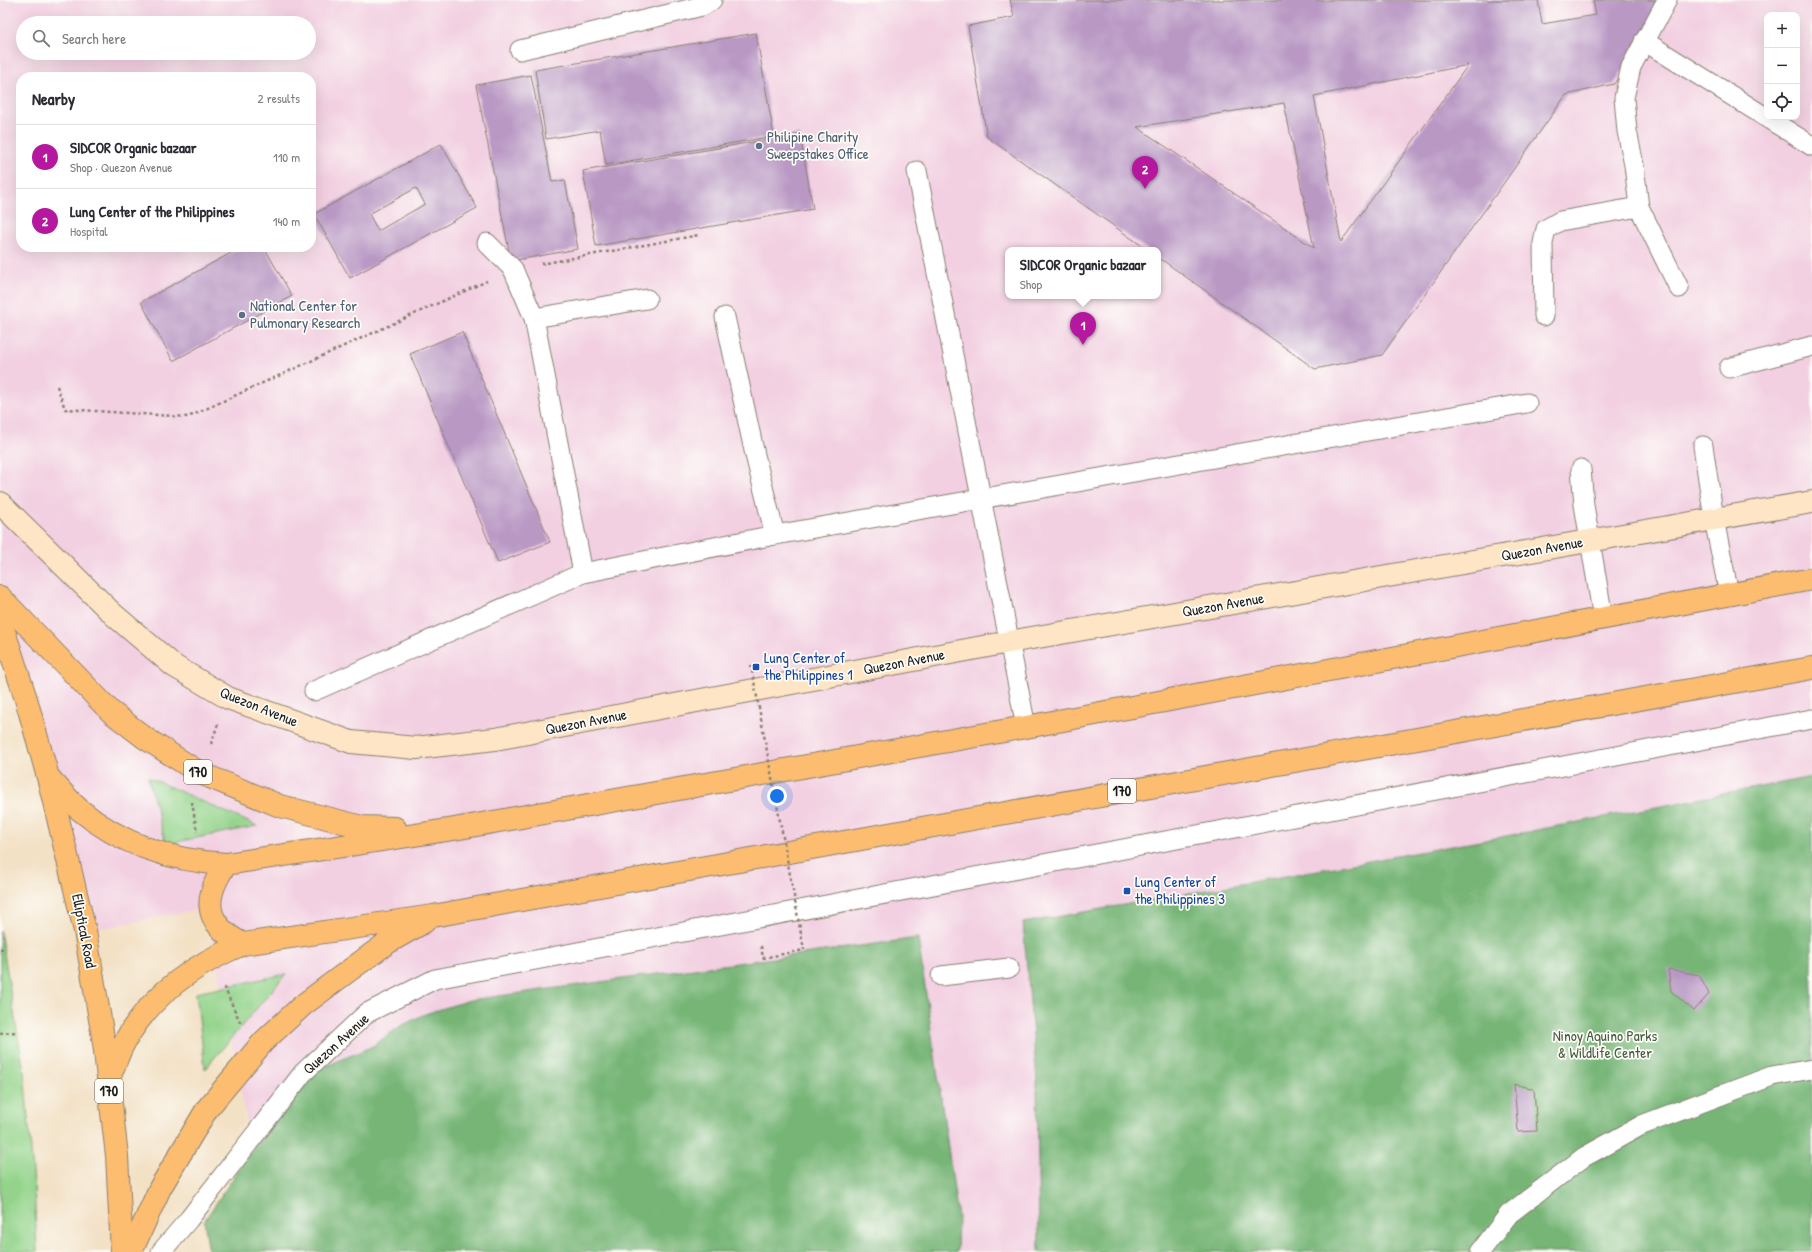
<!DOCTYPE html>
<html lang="en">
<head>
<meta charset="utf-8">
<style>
  body { margin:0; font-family:"Patrick Hand",sans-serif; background:#f7f7f7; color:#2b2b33 }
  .controls { position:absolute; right:12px; top:12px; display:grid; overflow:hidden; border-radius:8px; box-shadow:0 4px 16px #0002 }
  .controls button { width:36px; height:36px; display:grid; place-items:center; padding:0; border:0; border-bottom:1px solid #e1e1e2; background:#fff; color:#2b2b33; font:20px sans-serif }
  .you { position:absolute; left:777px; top:796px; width:14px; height:14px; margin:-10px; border:3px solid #fff; border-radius:50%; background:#1a73e8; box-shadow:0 0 0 6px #1a73e833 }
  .badge { display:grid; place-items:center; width:26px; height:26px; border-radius:50%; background:#b5179e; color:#fff; font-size:13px; font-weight:700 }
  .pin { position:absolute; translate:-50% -33px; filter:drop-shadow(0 1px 2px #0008) }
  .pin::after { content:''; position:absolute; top:21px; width:14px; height:12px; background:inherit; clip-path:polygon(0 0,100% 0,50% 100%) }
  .popup { position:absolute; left:1005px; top:247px; width:156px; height:52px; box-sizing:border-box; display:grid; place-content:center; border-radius:8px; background:#fff; filter:drop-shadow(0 1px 3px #0005); font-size:13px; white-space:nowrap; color:#7c7c81 }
  .popup b { font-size:15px; color:#2b2b33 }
  .popup::after { content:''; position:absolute; left:50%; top:100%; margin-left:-8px; border:8px solid transparent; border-top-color:#fff }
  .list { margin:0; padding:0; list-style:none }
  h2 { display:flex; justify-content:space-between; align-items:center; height:52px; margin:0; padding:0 16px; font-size:17px }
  h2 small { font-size:13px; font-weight:400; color:#7c7c81 }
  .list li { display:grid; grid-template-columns:26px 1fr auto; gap:12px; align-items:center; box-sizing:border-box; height:64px; padding:0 16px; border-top:1px solid #e1e1e2 }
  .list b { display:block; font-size:15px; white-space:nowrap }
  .list p { margin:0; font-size:13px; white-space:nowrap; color:#7c7c81 }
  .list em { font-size:13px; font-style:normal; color:#7c7c81 }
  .icon { flex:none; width:22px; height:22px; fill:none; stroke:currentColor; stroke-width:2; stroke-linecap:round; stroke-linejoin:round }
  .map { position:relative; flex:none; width:1812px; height:1252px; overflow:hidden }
  .search { position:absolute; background:#fff; box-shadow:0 4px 16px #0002; left:16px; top:16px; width:300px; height:44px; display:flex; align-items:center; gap:10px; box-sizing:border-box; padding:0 14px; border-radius:22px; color:#7c7c81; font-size:15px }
  .panel { position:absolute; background:#fff; box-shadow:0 4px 16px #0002; left:16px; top:72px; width:300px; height:180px; border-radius:16px }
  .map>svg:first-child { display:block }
  .built { fill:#f2cfe1; fill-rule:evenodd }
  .green { fill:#93d38a; stroke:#587853 }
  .forest { fill:#76b576; stroke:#496849 }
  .building { fill:#b998c4; fill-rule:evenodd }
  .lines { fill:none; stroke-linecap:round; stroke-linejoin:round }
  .lane-casing { stroke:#887e71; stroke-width:21 }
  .secondary-casing { stroke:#887e71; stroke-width:24 }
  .primary-casing { stroke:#887e71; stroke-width:24 }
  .path { stroke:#887e71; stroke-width:2.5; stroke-dasharray:3 3; stroke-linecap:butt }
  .lane { stroke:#fff; stroke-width:19 }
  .secondary { stroke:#fee5c5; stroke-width:22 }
  .primary { stroke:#fcbd6f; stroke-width:22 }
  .path-bridge { stroke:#887e71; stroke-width:2.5; stroke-dasharray:3 3; stroke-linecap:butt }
  .service-dot { fill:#5c6f8a; stroke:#fdfcf7; stroke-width:1.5 }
  .transit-dot { fill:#1a4fb4; stroke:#fdfcf7; stroke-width:1.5 }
  .labels { text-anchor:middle; stroke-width:3.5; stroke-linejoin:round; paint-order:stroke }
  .shield { fill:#fdfcf7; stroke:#605f5e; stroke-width:1 }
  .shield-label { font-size:14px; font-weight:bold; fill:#1c1c1c }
  .service-label { font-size:15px; fill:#4e5e75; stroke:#fdfcf7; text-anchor:start }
  .street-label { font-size:15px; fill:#1c1c1c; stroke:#fdfcf7 }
  .transit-label { font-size:15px; fill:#164399; stroke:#fdfcf7; text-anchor:start }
  .park-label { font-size:15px; fill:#465c42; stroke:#fdfcf7 }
</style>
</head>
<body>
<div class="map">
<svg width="1812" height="1252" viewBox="0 0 1812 1252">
  <rect width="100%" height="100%" fill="#fdfcf7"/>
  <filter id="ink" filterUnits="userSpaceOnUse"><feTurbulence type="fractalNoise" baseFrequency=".025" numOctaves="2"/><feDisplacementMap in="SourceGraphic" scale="8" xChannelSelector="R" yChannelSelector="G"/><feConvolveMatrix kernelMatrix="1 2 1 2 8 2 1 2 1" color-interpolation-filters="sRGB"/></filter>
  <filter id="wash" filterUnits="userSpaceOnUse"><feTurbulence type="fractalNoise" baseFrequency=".012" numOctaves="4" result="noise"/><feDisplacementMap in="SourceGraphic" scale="16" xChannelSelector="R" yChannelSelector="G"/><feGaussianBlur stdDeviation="0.9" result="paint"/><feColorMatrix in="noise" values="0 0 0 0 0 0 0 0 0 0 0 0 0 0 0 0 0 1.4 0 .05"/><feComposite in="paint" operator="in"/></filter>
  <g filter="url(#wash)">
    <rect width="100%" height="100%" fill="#f3e1c6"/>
    <!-- built -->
    <path class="built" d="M0 0H1812V1252H209L204 1221 252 1150 206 908 85 931 0 619ZM1767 15H1797V117H1767ZM23 23H309V53H23ZM21 77H311V247H21ZM1008 250H1158V296H1008Z"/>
    <!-- green -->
    <g class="green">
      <polygon points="148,777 257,826 166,844"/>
      <polygon points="0,930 24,1072 34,1183 37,1252 0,1252"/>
      <polygon points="286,974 205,1069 196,993"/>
    </g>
    <!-- forest -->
    <g class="forest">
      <polygon points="1812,777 1812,1252 1039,1252 1037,1080 1023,923 1480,841"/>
      <polygon points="918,938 958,1217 957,1252 209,1252 204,1221 252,1150 317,1070 373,1046 399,1027 425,1014 470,1000"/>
    </g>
    <g id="blocks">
      <!-- building -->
      <g class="building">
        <path d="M1010 0H1538L1542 24 1596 15 1593 0H1655L1658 14 1614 84 1566 95 1382 355 1315 369 1158 257V250H1148L987 137 968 26 1014 17ZM1468 65 1341 242 1314 96ZM1284 103 1314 248 1137 127Z"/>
        <polygon points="756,33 774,136 606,165 600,130 546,139 535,70"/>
        <polygon points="531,75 552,182 565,180 578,249 511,261 476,85"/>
        <polygon points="800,134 813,209 596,246 583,171"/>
        <path d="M441 144 477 208 350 278 314 214ZM416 188 425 204 378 231 369 214Z"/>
        <polygon points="242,247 264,247 292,296 173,361 141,302"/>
        <polygon points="462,332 550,542 498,563 410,354"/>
        <polygon points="1668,969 1699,975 1709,994 1694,1011 1671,991"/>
        <polygon points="1514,1084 1534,1089 1537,1131 1518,1132"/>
      </g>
    </g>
  </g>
  <g filter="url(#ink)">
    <use href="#blocks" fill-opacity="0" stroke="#887e71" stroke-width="1"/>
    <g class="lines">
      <defs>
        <g id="lane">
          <polyline points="1644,41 1812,146"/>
          <polyline points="520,50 702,6 712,0"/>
          <polyline points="917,171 1026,727"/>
          <polyline points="1639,207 1634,165 1627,131 1624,98 1631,67 1667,0"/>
          <polyline points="487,243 513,269 534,318 583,573"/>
          <polyline points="1544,316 1543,243 1546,229 1560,221 1639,207 1679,288"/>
          <polyline points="725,317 755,455 775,535"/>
          <polyline points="534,318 647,299"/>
          <polyline points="1729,368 1812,346"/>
          <polyline points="1703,446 1714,519 1729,594"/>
          <polyline points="1581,469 1584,505 1603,618"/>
          <polyline points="314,691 583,573 775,535 1527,403"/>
          <polyline points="941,976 1009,968"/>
          <polyline points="161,1252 189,1219 303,1073 367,1013 435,979 1812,719"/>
          <polyline points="1480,1252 1509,1214 1584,1157 1642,1125 1772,1076 1812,1069"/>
        </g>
        <polyline id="secondary" points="0,503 114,615 174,666 228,698 351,742 416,748 495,739 1009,642 1812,502"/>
        <g id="primary">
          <polyline points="0,597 110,711 145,738 200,773 280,806 362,827 395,828"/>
          <polyline points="0,619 26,699 48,777 85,931 104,1043 117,1156 122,1252"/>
          <path d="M48 777C59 788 69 801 80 810 122 845 173 861 226 864L454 829 1026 727 1812 579"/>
          <path d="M226 864C202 899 204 924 243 944"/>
          <path d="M108 1080C114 1068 118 1053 125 1041 151 995 195 964 243 944L433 916 1812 668"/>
          <polyline points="131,1252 160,1188 207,1109 263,1042 303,1005 343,975 387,943 424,922"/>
        </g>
      </defs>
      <!-- lane casing -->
      <use href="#lane" class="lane-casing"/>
      <!-- secondary casing -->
      <use href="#secondary" class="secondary-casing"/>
      <!-- primary casing -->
      <use href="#primary" class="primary-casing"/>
      <!-- path -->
      <g class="path">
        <polyline points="541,264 699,235"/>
        <polyline points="57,386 65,409 188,417 487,281"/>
        <polyline points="211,744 218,724"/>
        <polyline points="192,802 197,832"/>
        <polyline points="761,946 763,958 804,950"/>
        <polyline points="0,949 4,949"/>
        <polyline points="224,987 241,1024"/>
        <polyline points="0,1033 18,1032"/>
      </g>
      <!-- lane -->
      <use href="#lane" class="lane"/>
      <!-- secondary -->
      <use href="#secondary" class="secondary"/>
      <!-- primary -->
      <use href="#primary" class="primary"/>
      <!-- path-bridge -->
      <polyline class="path-bridge" points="751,665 804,950"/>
    </g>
  </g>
  <!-- markers -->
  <g class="service-dot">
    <circle cx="759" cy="146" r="4"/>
    <circle cx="242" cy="315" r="4"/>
  </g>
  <g class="transit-dot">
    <rect x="752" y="663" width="8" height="8" rx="2"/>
    <rect x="1123" y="887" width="8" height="8" rx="2"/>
  </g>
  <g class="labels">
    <!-- shield labels -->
    <g class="shield">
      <rect x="184" y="760" width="28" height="24" rx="3"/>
      <rect x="1108" y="779" width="28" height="24" rx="3"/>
      <rect x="95" y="1079" width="28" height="24" rx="3"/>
    </g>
    <g class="shield-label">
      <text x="198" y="777">170</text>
      <text x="1122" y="796">170</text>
      <text x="109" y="1096">170</text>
    </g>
    <!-- service labels -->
    <g class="service-label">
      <text x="767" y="142">Philipine Charity<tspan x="767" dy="17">Sweepstakes Office</tspan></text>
      <text x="250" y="311">National Center for<tspan x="250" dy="17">Pulmonary Research</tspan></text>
    </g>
    <!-- street labels -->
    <g class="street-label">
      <text transform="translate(1542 549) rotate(-10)" y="5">Quezon Avenue</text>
      <text transform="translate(1223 605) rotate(-10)" y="5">Quezon Avenue</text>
      <text transform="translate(904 662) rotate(-11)" y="5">Quezon Avenue</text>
      <text transform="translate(259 707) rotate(22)" y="5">Quezon Avenue</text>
      <text transform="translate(586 722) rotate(-11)" y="5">Quezon Avenue</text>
      <text transform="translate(84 931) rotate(79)" y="5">Elliptical Road</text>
      <text transform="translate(336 1044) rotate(-42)" y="5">Quezon Avenue</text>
    </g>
    <!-- transit labels -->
    <g class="transit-label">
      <text x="764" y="663">Lung Center of<tspan x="764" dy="17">the Philippines 1</tspan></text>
      <text x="1135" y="887">Lung Center of<tspan x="1135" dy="17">the Philippines 3</tspan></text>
    </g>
    <!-- park labels -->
    <g class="park-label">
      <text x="1605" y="1041">Ninoy Aquino Parks<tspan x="1605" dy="17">&amp; Wildlife Center</tspan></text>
    </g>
  </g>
</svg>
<div class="controls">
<button>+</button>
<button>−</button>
<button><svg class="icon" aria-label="locate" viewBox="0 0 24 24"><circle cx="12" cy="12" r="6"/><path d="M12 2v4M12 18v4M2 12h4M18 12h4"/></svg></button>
</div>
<div class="you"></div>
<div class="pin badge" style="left:1083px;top:345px">1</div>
<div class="popup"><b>SIDCOR Organic bazaar</b>Shop</div>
<div class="pin badge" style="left:1145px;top:189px">2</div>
<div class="search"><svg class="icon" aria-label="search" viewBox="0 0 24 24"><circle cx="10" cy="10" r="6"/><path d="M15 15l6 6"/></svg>Search here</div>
<section class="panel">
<h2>Nearby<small>2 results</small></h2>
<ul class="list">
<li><span class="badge">1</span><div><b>SIDCOR Organic bazaar</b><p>Shop · Quezon Avenue</p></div><em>110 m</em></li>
<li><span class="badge">2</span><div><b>Lung Center of the Philippines</b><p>Hospital</p></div><em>140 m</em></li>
</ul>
</section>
</div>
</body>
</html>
